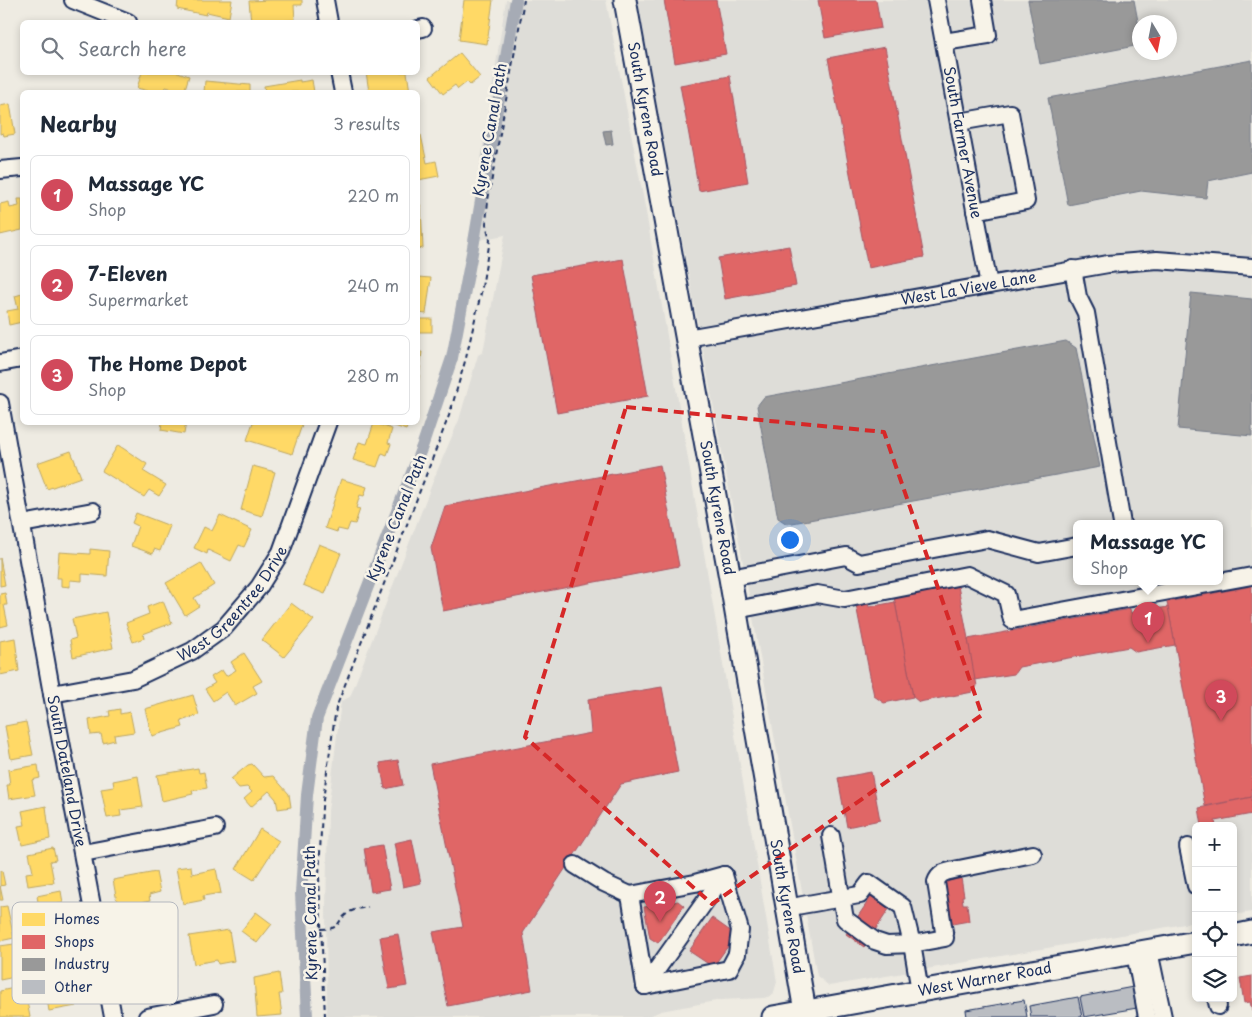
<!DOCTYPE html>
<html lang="en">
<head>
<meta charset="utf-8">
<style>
  body { margin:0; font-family:"Playpen Sans",sans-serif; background:#f6f6f7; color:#1f2937 }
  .controls { position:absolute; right:15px; bottom:15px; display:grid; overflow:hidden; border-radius:8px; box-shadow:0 2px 8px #0003 }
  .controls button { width:45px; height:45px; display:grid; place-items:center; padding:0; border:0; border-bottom:1px solid #e0e1e3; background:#fff; color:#1f2937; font:25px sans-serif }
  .compass { position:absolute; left:1132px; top:15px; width:45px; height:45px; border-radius:50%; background:#fff; box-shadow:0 2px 8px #0003; rotate:170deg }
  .you { position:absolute; left:789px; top:539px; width:18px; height:18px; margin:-12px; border:4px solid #fff; border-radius:50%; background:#1a73e8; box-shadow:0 0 0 8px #1a73e833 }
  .badge { display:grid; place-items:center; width:32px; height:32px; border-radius:50%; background:#d1495b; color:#fff; font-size:16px; font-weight:700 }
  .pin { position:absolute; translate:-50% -41px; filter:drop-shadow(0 1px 2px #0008) }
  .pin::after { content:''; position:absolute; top:26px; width:18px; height:15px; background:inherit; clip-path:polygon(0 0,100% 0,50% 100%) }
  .popup { position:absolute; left:1073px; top:520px; width:150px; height:65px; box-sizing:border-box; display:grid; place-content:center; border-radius:8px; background:#fff; filter:drop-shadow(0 1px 4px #0005); font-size:16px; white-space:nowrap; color:#747a83 }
  .popup b { font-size:19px; color:#1f2937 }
  .popup::after { content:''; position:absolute; left:50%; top:100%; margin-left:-10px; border:10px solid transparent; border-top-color:#fff }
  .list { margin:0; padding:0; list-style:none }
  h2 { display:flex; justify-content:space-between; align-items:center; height:65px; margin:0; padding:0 20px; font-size:21px }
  h2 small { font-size:16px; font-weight:400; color:#747a83 }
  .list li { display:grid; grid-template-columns:32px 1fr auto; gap:15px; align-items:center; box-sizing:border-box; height:80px; margin:0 10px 10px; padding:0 10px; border:1px solid #e0e1e3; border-radius:8px }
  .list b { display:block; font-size:19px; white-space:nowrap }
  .list p { margin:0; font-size:16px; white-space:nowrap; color:#747a83 }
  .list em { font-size:16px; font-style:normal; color:#747a83 }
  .icon { flex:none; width:28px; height:28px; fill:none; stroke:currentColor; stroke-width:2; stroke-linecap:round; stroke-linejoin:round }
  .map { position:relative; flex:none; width:1252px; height:1017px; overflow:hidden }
  .search { position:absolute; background:#fff; box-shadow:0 2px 8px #0003; left:20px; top:20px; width:400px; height:55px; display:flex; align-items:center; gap:12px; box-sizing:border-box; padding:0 18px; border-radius:8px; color:#747a83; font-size:19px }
  .panel { position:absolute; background:#fff; box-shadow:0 2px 8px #0003; left:20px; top:90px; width:400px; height:335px; border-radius:8px }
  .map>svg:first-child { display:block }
  .built { fill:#deddd8; fill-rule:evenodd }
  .homes { fill:#ffd966; stroke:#bba664 }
  .shops { fill:#e06666; stroke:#a55664 }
  .industry { fill:#999; stroke:#737987 }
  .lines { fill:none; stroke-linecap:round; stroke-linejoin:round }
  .canal { stroke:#a6abb5; stroke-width:12 }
  .building { fill:#babdc2; stroke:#1b2f5e }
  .minor-casing { stroke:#1b2f5e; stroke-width:20 }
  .major-casing { stroke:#1b2f5e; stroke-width:25 }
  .path { stroke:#1b2f5e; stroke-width:2; stroke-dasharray:5 4; stroke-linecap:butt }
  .minor { stroke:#f7f3e8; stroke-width:16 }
  .major { stroke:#f7f3e8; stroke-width:21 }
  .marked { fill:none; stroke:#d62828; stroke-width:4; stroke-dasharray:10 6; stroke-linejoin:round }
  .labels { text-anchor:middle; stroke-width:5; stroke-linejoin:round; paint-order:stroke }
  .street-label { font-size:15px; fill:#1b2f5e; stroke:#f7f3e8 }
  .key { fill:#f7f3e8; stroke:#b5b8bf; stroke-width:1 }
  .key-label { font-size:14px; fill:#1b2f5e }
</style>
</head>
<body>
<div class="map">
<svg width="1252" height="1017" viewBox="0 0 1252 1017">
  <rect width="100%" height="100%" fill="#eeebe2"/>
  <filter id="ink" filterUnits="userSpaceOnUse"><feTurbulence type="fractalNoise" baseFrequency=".02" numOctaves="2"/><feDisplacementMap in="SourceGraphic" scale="10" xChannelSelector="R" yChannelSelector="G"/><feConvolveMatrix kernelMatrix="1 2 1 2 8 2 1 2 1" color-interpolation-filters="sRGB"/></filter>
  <g filter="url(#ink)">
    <!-- built -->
    <g class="built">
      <polygon points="506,0 606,0 646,212 777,982 773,995 764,998 721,1000 661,1011 647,1017 327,1017 326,910 328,811 341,701 350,697 435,476 459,420 478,355 483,352 505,235 468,242"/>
      <path d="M637 0H1252V912L1233 915V826H1196V922L829 986 817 976 749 595ZM1140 22H1170V52H1140ZM1077 524H1219V582H1077Z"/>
    </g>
    <!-- homes -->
    <g class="homes">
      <polygon points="178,0 232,0 229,17 207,12 206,15 177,9"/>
      <polygon points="270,0 302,0 302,5 294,5 295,20 251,22 249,1"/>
      <polygon points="464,0 493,0 487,44 459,40"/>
      <polygon points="460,53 480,77 470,85 467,82 458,89 455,85 443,94 430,77"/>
      <polygon points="142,72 178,72 189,76 184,92 166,87 164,92 152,92 137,88"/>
      <polygon points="366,72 407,72 410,92 369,92"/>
      <polygon points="300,80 300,82 312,80 314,92 265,92 264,86"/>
      <polygon points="205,81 250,85 250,92 204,92"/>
      <polygon points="10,104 15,134 4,136 3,133 0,134 0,106"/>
      <polygon points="421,135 427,163 436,161 439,176 418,180 418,136"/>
      <polygon points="18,199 22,199 22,230 0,235 0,204 9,202 10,208 19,206"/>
      <polygon points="421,205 423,248 418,249 418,206"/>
      <polygon points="418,277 431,278 426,314 418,313"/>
      <polygon points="22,294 22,322 9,325 7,311 18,309 15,296"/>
      <rect x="418" y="319" width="14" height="13"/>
      <polygon points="418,352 422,352 418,385"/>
      <polygon points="162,422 186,422 184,434 161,430"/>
      <polygon points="253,422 303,422 292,454 247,440"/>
      <polygon points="382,422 409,422 406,430 389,424 388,427 382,424"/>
      <polygon points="374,423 392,429 388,443 391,444 387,455 382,453 377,467 353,460 359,442 367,444"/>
      <polygon points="118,445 147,464 143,471 166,485 159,496 149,490 144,497 102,471"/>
      <polygon points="71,451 81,477 47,489 37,463"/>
      <polygon points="253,466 275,472 262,516 241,510"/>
      <polygon points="341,479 367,487 364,496 360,495 356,508 360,509 355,524 350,523 347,531 338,529 337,532 325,528"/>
      <polygon points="136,513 170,526 160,551 154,549 153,554 131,546 138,526 132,523"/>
      <polygon points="220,515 252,530 244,547 239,545 231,561 208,550 207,554 194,548 204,527 212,531"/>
      <polygon points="319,544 341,553 325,594 303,585"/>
      <polygon points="90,549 109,551 107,576 82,574 82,581 70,580 70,587 61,586 61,578 57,578 59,552 90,554"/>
      <polygon points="0,558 5,585 0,586"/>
      <polygon points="201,563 214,585 194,598 199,606 185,615 166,583"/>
      <polygon points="5,593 7,605 4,605 8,625 0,627 0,594"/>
      <polygon points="163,601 172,623 143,634 144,638 133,642 126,623 149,614 147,607"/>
      <polygon points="291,603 314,620 284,657 262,640"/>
      <polygon points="106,612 113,648 73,657 70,640 76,638 72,619"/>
      <polygon points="15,638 19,671 0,675 0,641"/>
      <polygon points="244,653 262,681 253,686 257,693 235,706 226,692 213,701 205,689 215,683 211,677 222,670 226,676 236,670 231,662"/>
      <polygon points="193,695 199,715 181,721 183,727 152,736 145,709"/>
      <polygon points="120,709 120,714 130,712 134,732 114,735 115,740 103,743 101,734 91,735 89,720 110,716 109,711"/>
      <polygon points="26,722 33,755 11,759 5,726"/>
      <polygon points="252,764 264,777 273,776 289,794 291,807 278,809 276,799 269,791 251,807 244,799 252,792 247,787 239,788 231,779 248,765"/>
      <polygon points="38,765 40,778 32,780 35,795 9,799 7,785 10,785 8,770"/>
      <polygon points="198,768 199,773 204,772 207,788 192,791 193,794 162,801 157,775"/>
      <polygon points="138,776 143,807 120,810 121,816 107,818 101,789 114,787 113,781"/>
      <polygon points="46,806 50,839 22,845 18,826 25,825 22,811"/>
      <polygon points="260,829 279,841 254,880 236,869"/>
      <polygon points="53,848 56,860 50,861 54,882 28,886 26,873 33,872 29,853"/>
      <polygon points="191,866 192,874 216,869 221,893 203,896 204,900 183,904 176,868"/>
      <polygon points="0,871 2,871 5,885 0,886 3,900 0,900"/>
      <polygon points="156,872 160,892 149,895 150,901 118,907 113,880"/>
      <polygon points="61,891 63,903 58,904 62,924 36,929 34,921 41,920 37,896"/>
      <polygon points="7,906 14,938 0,941 0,907"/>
      <polygon points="256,912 272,924 257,943 241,931"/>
      <polygon points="229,930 234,961 218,964 217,960 194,964 189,936"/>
      <polygon points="69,932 75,964 43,972 39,951 45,950 42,936"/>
      <polygon points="14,944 20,976 0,980 0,946"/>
      <polygon points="140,948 141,954 170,949 175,977 131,985 126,951"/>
      <polygon points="76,973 79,987 72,988 76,1006 49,1011 47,999 52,998 48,978"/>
      <polygon points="279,973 282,994 279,994 282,1015 257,1017 254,978"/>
      <polygon points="24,986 30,1017 0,1017 0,991"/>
    </g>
    <!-- shops -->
    <g class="shops">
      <polygon points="664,0 716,0 726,54 675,63"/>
      <polygon points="818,0 876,0 881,28 825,38"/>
      <polygon points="885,47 924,257 868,268 828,58"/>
      <polygon points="730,76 748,182 699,191 680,85"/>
      <polygon points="789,246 796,286 725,299 718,258"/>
      <polygon points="623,259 648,396 557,413 531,275"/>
      <polygon points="660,465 679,566 443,611 431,548 445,506"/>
      <polygon points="958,586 977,686 973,692 919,702 913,697 894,597"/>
      <polygon points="1252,586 1252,797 1205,806 1167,602"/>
      <polygon points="895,602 913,697 884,703 874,696 856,605 868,603 869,607"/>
      <polygon points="1168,607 1175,645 1136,652 1129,647 1019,667 1014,674 975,680 968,639 1130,609 1131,613"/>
      <polygon points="662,687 678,772 621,784 523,933 532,990 448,1006 433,932 463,927 430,764 591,733 588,699"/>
      <polygon points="398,760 403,785 385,789 380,763"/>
      <polygon points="871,772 880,820 847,827 838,778"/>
      <polygon points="1252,797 1252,814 1215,821 1216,826 1202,826 1199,808"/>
      <polygon points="412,839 421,883 403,887 394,843"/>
      <polygon points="382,845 390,889 371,892 364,848"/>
      <polygon points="961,878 964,896 962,896 963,904 967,904 969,921 952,924 951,915 948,915 942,882"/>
      <polygon points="873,894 891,906 864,947 846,934"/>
      <polygon points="678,901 684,906 658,943 650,938 644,907"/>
      <polygon points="712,918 736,935 713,967 689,951"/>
      <polygon points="398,934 407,986 389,989 380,937"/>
      <polygon points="1252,976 1252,1010 1250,1002 1244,1003 1240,978"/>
    </g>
    <!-- industry -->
    <g class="industry">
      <polygon points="1028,0 1134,0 1140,32 1140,45 1040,64"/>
      <polygon points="1252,60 1252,172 1208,181 1206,198 1141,191 1068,205 1048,98"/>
      <polygon points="611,130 613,144 606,145 603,131"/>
      <polygon points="1191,293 1252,299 1252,436 1178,429"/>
      <polygon points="1066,341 1076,348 1100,467 787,524 778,518 757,406 764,397"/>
    </g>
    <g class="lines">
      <!-- canal -->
      <polyline class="canal" points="307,1017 301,893 307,795 317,718 423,444 452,358 472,253 516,0"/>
    </g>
    <!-- building -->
    <g class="building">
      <polygon points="1133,987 1137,1008 1084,1017 1080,997"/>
      <polygon points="1078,997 1082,1017 1031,1017 1029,1006"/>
      <polygon points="1024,1000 1027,1017 967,1017 966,1010"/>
    </g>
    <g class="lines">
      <defs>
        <g id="minor">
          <polyline points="73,0 128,22"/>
          <polyline points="325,0 329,22"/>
          <path id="s1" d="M936 0 989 285"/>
          <polyline points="418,29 423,28"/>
          <polyline points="944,42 988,35 982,0"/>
          <polyline points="339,72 343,92"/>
          <polyline points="959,122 1010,113 1026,201 975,211"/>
          <polyline points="0,170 22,168"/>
          <polyline points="1073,269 1078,297 1086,313 1122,524"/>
          <path id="s2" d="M687 338 1108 264 1157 260 1252 267"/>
          <polyline points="0,363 22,359"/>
          <path id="s3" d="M0 403 52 694 113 1017"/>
          <polyline points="22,524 93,511"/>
          <polyline points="730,578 846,556 859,563 987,539 1039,553 1077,546"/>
          <polyline points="736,610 817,594 845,599 967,575 1006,594 1012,620 1252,576"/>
          <path id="s4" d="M52 694 133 679 192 651 224 628 259 587 281 552 328 422"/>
          <polyline points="1188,847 1196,886"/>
          <polyline points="83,853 215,828"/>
          <polyline points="575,865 604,883 630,895"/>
          <path d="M787 908C811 903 836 899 860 895L869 883 903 907 912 944 887 945 875 941 845 919C840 891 836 864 831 836"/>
          <polyline points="1149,951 1163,1017"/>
          <polyline points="1135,953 1147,1017"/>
          <polyline points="645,986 630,895 695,883 724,875"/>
          <polyline points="645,986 729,969 737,954 740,930 724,875"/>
          <polyline points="645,986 724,875"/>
          <path d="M920 991 912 944 945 938 936 882C939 873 945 872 954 870L1033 854"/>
          <polyline points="1216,998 1218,1006"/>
          <polyline points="147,1017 214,1004"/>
        </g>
        <g id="major">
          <path id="s5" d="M625 0 730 578 806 1017"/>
          <polyline points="1233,936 1252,932"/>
          <path id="s6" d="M773 1017 1196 942"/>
        </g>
      </defs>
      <!-- minor casing -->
      <use href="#minor" class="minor-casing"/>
      <!-- major casing -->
      <use href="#major" class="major-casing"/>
      <!-- path -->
      <g class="path">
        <path d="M321 929C343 929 334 923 348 913 354 909 361 908 368 907"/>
        <polyline points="325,1017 319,877 322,807 336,708 450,413 466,358 481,293 490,240 486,224 488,200 524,0"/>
      </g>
      <!-- minor -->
      <use href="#minor" class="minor"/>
      <!-- major -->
      <use href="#major" class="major"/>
    </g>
  </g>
  <!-- marked area -->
  <path class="marked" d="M626 407 884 432 982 715 712 904 525 737Z"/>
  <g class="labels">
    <!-- street labels -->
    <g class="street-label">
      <text dy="5" stroke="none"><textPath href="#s5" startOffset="111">South Kyrene Road</textPath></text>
      <text transform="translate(490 130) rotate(-80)" y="5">Kyrene Canal Path</text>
      <text dy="5" stroke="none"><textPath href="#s1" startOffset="145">South Farmer Avenue</textPath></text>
      <text dy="5" stroke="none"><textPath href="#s2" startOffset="286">West La Vieve Lane</textPath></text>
      <text dy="5" stroke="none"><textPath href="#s5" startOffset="516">South Kyrene Road</textPath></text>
      <text transform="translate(397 518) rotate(-68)" y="5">Kyrene Canal Path</text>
      <text dy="5" stroke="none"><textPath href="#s4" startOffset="210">West Greentree Drive</textPath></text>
      <text dy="5" stroke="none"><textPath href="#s3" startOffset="374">South Dateland Drive</textPath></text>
      <text dy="5" stroke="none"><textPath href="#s5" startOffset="921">South Kyrene Road</textPath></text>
      <text transform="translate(311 913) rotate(-91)" y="5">Kyrene Canal Path</text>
      <text dy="5" stroke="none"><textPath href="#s6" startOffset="215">West Warner Road</textPath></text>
    </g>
  </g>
  <!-- legend -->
  <rect x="12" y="902" width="166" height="102" rx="8" class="key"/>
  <rect x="22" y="913" width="23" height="13" fill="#ffd966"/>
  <rect x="22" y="935" width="23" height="14" fill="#e06666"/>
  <rect x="22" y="958" width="23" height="13" fill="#999"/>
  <rect x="22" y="980" width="23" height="14" fill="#babdc2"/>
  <g class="key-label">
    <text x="54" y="924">Homes</text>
    <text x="54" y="947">Shops</text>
    <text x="54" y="969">Industry</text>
    <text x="54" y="992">Other</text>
  </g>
</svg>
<div class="controls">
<button>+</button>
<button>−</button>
<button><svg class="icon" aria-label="locate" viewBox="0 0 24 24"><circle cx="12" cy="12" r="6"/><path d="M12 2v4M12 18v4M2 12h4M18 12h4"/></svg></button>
<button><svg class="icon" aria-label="layers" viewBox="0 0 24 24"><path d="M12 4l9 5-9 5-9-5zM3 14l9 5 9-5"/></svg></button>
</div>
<svg class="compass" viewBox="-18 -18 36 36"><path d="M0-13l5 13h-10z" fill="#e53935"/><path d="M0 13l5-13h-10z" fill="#747a83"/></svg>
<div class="you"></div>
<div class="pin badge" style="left:1148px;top:643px">1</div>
<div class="popup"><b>Massage YC</b>Shop</div>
<div class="pin badge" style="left:660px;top:922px">2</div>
<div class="pin badge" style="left:1221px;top:721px">3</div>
<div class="search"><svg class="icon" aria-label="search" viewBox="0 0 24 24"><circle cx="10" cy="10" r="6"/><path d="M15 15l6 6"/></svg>Search here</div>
<section class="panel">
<h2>Nearby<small>3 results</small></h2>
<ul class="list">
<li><span class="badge">1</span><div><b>Massage YC</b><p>Shop</p></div><em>220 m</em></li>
<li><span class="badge">2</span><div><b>7-Eleven</b><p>Supermarket</p></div><em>240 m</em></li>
<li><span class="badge">3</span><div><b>The Home Depot</b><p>Shop</p></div><em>280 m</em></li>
</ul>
</section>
</div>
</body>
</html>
